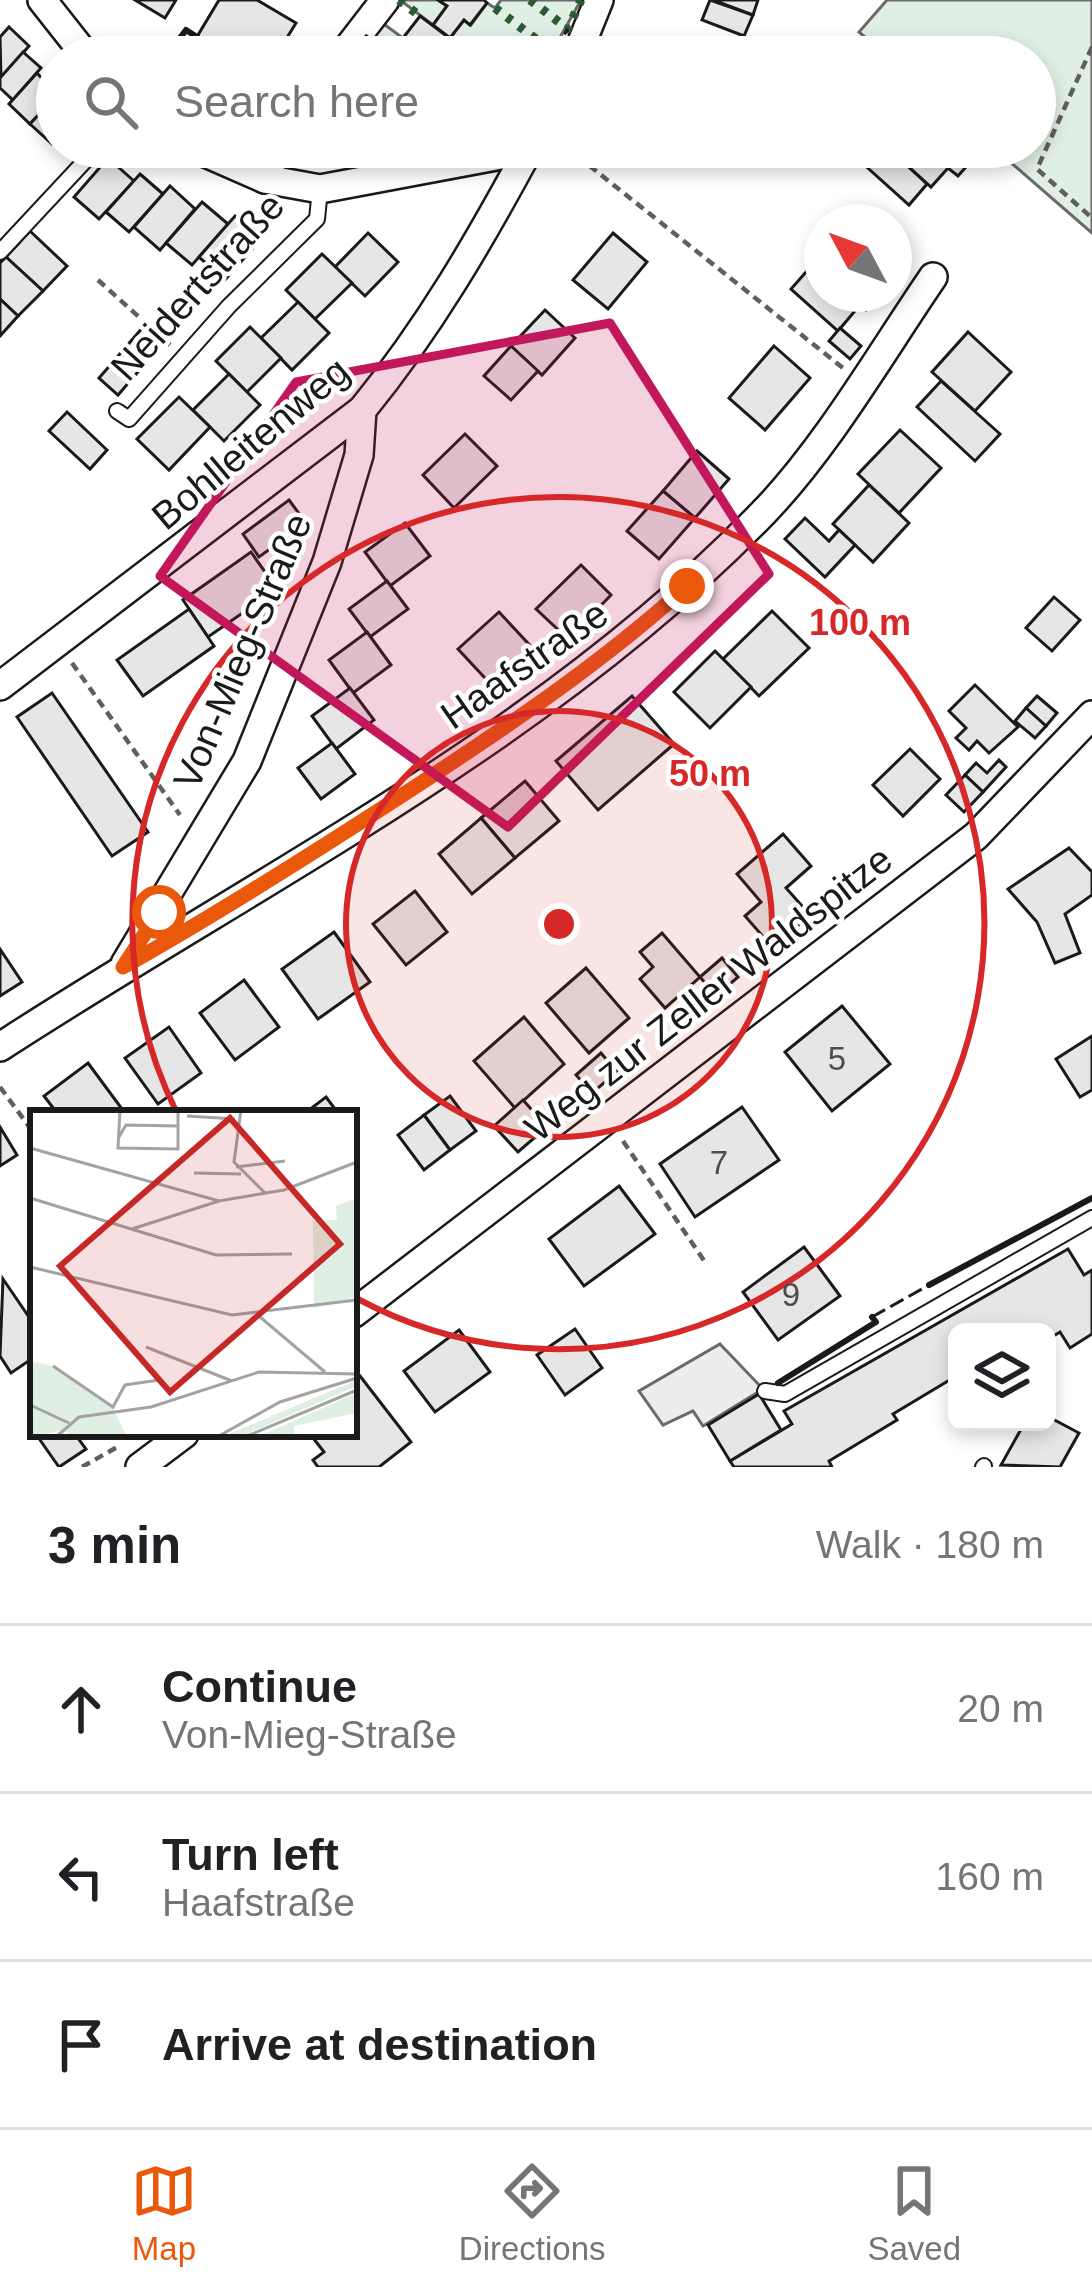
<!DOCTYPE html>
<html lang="en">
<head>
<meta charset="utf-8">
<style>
  body { margin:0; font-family:Helvetica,sans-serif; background:#f2f2f2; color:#202124 }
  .controls { position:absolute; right:36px; bottom:36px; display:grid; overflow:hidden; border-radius:18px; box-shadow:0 6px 18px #0003 }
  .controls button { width:108px; height:108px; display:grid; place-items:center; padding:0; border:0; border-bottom:3px solid #e0e0e0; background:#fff; color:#202124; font:60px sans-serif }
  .compass { position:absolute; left:804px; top:204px; width:108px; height:108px; border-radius:50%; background:#fff; box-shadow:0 6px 18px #0003; rotate:311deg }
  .stop { position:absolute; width:36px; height:36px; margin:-27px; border:9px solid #ea580c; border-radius:50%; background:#fff }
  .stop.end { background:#ea580c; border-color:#fff; box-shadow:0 3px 12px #0008 }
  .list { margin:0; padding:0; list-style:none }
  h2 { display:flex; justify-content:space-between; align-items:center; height:156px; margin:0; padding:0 48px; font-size:51px }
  h2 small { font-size:39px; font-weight:400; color:#757577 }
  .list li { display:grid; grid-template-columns:78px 1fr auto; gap:36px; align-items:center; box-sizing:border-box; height:168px; padding:0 48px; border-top:3px solid #e0e0e0 }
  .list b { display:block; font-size:45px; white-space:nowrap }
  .list p { margin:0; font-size:39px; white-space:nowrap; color:#757577 }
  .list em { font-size:39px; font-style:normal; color:#757577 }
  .icon { flex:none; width:66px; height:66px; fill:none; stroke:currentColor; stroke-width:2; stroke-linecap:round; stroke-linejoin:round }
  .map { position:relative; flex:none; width:1092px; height:1467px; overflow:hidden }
  .search { position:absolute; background:#fff; box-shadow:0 6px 18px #0003; left:36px; right:36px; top:36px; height:132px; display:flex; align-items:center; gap:30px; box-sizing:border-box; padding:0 42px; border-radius:66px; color:#757577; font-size:45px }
  .sheet { height:660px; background:#fff }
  nav { display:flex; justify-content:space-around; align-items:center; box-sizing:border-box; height:168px; border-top:3px solid #e0e0e0; background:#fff; font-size:33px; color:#757577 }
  nav a { display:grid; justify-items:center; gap:6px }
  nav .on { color:#ea580c }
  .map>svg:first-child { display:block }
  .green { fill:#e0efe3; stroke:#6a6a6a; stroke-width:3 }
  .parking { fill:#ededed; stroke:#6a6a6a; stroke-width:3 }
  .building { fill:#e6e6e6; stroke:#1a1a1a; stroke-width:3 }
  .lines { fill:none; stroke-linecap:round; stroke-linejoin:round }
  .lane-casing { stroke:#1a1a1a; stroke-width:18 }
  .street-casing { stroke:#1a1a1a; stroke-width:32 }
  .path { stroke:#5f5f5f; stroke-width:4.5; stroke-dasharray:9 6; stroke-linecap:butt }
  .lane { stroke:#fff; stroke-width:14 }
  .street { stroke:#fff; stroke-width:27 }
  .hedge { stroke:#2b5a34; stroke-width:9; stroke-dasharray:6 9; stroke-linecap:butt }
  .fence { stroke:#1a1a1a; stroke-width:3; stroke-dasharray:15 6; stroke-linecap:butt }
  .wall { stroke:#1a1a1a; stroke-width:6 }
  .route { stroke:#ea580c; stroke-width:15 }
  .marked { fill:#c2185b; fill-opacity:0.2; stroke:#c2185b; stroke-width:9; stroke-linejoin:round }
  .ring { fill:none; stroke:#d62828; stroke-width:6 }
  .labels { text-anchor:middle; stroke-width:9; stroke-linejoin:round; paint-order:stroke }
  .number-label { font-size:33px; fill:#4d4d4d }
  .street-label { font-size:39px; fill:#1a1a1a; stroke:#fff }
  .inset-road { fill:none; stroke:#a3a3a3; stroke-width:3 }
  .view { fill:#c62828; fill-opacity:0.15; stroke:#c62828; stroke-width:6 }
  .inset-edge { fill:none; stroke:#1a1a1a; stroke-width:6 }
  .centre { fill:#d62828; stroke:#fff; stroke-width:6 }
  .ring-label { font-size:36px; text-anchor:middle; font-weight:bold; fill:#d62828; stroke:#fff; stroke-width:9; stroke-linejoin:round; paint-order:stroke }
</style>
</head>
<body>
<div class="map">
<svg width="1092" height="1467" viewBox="0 0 1092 1467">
  <rect width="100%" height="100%" fill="#fff"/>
  <!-- green -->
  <g class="green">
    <polygon points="400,0 438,0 447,6 433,25"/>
    <polygon points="501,0 581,0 549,57 445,57 456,43 450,38 464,20 471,25 487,3 495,8"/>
    <polygon points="887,0 1092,0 1092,233 993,147 1035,147 1035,57 888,57 859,32"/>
    <polygon points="377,19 415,47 407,57 394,57 365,35"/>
    <path d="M293 147H415C380 155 320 179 293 147Z"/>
  </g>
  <!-- parking -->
  <polygon class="parking" points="720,1344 763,1389 703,1426 693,1411 663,1425 639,1391"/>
  <!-- building -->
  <g class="building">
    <polygon points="135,0 176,0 165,18"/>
    <polygon points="219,0 257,0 296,23 275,57 201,57 189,50"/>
    <polygon points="438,0 484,0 487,3 470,25 464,20 450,38 433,25 447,6"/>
    <polygon points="710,0 753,15 744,36 702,20"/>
    <polygon points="713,0 758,0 753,15"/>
    <polygon points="420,16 456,43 445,57 407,57 415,47 403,38"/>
    <polygon points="9,27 29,46 1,78 0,37"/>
    <polygon points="23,52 41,68 13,100 0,88 0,78"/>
    <polygon points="37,73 57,95 30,124 9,104"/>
    <polygon points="57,95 57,139 52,144 30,124"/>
    <polygon points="873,147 887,147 927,184 909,205 860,161"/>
    <polygon points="887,147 960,147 973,159 958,176 948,168 931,187"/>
    <polygon points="108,158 134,181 99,219 74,197"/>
    <polygon points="140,174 163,194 129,232 106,212"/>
    <polygon points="170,186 195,209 160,250 134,227"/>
    <polygon points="202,202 228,224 192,265 166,243"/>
    <polygon points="235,216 261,239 225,280 199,257"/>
    <polygon points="30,231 67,266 43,291 6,257"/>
    <polygon points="368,233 398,262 365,296 335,267"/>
    <polygon points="613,233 647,262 608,309 573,280"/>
    <polygon points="322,254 352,283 315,319 286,290"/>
    <polygon points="6,257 43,291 18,316 0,299 0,263"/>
    <polygon points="813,264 822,271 822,294 848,294 860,305 838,331 791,289"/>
    <polygon points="848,294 880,294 866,310"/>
    <polygon points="0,299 18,316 0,336"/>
    <polygon points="298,302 329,333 292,370 261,338"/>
    <polygon points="545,310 575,338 542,375 511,346"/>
    <polygon points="144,326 163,343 118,395 99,378"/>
    <polygon points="250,327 281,358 247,392 216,361"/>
    <polygon points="840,328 861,346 850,359 829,341"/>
    <polygon points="968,332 1011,372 975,411 932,372"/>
    <polygon points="511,346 538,371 511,400 484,376"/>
    <polygon points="774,346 810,378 765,430 729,398"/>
    <polygon points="229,374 260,405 224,441 193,410"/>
    <polygon points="941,381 1000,434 975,461 917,407"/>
    <polygon points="179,397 210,427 169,470 137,439"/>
    <polygon points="67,412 107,450 90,469 49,431"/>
    <polygon points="900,430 941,468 899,513 858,474"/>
    <polygon points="465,434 497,466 454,508 423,475"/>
    <polygon points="697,451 729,479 695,518 663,491"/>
    <polygon points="869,485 909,523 873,562 833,524"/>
    <polygon points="663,491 695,518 659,559 627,531"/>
    <polygon points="289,500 306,523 259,557 243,534"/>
    <polygon points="805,518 829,541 839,530 855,545 825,577 785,539"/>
    <polygon points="405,523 430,556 390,586 365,552"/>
    <polygon points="251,552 277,589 208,637 183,600"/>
    <polygon points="581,565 611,595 568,639 536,609"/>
    <polygon points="387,581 408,609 370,637 349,609"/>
    <polygon points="1054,597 1080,620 1052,651 1026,628"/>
    <polygon points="189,609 214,646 143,696 117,660"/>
    <polygon points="772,611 809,648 759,696 723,659"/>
    <polygon points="499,612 538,654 497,691 458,649"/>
    <polygon points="367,632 391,665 353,693 329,660"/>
    <polygon points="715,651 751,687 710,728 674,692"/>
    <polygon points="975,685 1018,727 989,753 977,741 969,750 956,738 966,728 949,711"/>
    <polygon points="350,688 374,720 336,749 312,716"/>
    <polygon points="52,693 148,832 112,856 17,717"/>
    <polygon points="632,696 674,744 598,810 556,761"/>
    <polygon points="1037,696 1057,713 1046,726 1026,708"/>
    <polygon points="1026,708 1046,726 1035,738 1015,721"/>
    <polygon points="332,743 355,774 321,799 298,768"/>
    <polygon points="910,749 940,779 903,816 873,785"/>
    <polygon points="999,760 1006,767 983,792 965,775 976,763 987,773"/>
    <polygon points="965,775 983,792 964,812 946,795"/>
    <polygon points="525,781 559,821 515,858 481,818"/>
    <polygon points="481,818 515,858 472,894 439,854"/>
    <polygon points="783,834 811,866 786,888 810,915 773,948 745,916 761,902 737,874"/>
    <polygon points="1069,848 1092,872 1092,895 1065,914 1080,953 1055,963 1037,922 1008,889"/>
    <polygon points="415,891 447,932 406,965 373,924"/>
    <polygon points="334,932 370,982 318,1019 282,969"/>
    <polygon points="662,933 700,977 665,1008 640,979 653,967 640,952"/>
    <polygon points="0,949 22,982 0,996"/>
    <polygon points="722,958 738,977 716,996 700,977"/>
    <polygon points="586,968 629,1018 589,1053 546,1003"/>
    <polygon points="244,980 279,1027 235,1060 200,1013"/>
    <polygon points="842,1006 890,1064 832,1111 785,1052"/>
    <polygon points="524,1017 564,1064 515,1108 474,1061"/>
    <polygon points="169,1027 201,1073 158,1104 125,1058"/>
    <polygon points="1092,1036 1092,1090 1080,1097 1056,1059"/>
    <polygon points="601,1053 617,1072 592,1093 576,1075"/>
    <polygon points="88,1063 125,1113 57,1113 44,1096"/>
    <polygon points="450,1096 476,1131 450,1150 424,1115"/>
    <polygon points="326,1097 338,1113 305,1113"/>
    <polygon points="523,1100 547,1127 518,1152 494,1126"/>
    <polygon points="742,1107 779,1160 695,1217 660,1164"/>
    <polygon points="424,1115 450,1150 424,1170 398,1135"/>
    <polygon points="0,1127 17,1155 0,1166"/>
    <polygon points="619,1186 655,1234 584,1286 549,1239"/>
    <polygon points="804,1247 840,1296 778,1340 743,1292"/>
    <polygon points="1068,1249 1084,1275 1092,1270 1092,1334 1070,1348 1060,1332 1047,1340 1047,1332 1032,1329 957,1332 957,1384 953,1378 893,1414 897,1420 829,1461 832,1467 734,1467 730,1461 792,1424 784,1411"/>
    <polygon points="3,1279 33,1323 33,1358 11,1373 0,1356"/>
    <polygon points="575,1329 602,1368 565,1395 537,1355"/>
    <polygon points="459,1330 490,1372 435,1412 404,1371"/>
    <polygon points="360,1376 411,1442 379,1467 318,1467 313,1460 324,1452 310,1434 354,1434 354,1380"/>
    <polygon points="759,1394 781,1430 730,1461 708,1425"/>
    <polygon points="1047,1416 1079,1433 1060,1467 1001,1465 1025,1422 1047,1422"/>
    <polygon points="49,1434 75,1434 86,1449 59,1467 40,1440"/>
  </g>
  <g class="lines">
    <defs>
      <g id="lane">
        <polyline points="0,252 98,147"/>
        <polyline points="117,411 129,419 229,306 317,219 320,189"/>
        <polyline points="765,1391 785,1394 1092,1218"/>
        <polyline points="983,1467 984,1466"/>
      </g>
      <g id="street">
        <polyline points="42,0 87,57"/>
        <polyline points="341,57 385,0"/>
        <polyline points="576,57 599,0"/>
        <polyline points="192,147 265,179 320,189 528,150"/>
        <polyline points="265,179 278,147"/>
        <path d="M0 686 362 410C429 328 480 240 530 147"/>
        <polyline points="125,964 247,761 327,562 359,455 362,410"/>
        <path d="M0 1047C260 878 545 738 763 513 827 447 881 353 933 277"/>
        <polyline points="354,1313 976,836 1092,715"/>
        <polyline points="140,1467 184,1434"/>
      </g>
    </defs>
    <!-- lane casing -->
    <use href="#lane" class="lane-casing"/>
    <!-- street casing -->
    <use href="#street" class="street-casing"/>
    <!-- path -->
    <g class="path">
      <polyline points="1092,47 1037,169 1092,218"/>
      <polyline points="566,147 843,368"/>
      <polyline points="98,280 170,345"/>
      <polyline points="72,663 180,815"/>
      <polyline points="0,1087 33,1132"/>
      <polyline points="623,1141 707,1265"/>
      <polyline points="82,1467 119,1446"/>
    </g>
    <!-- lane -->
    <use href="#lane" class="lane"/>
    <!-- street -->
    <use href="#street" class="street"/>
    <!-- hedge -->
    <g class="hedge">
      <polyline points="399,0 420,16"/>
      <polyline points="530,0 568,29 581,0"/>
      <polyline points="495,8 553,52 549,57"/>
      <polyline points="456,43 475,57"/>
      <path d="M293 147C320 179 380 155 415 147"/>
    </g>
    <!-- fence -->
    <g class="fence">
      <polyline points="365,35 390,54"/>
      <polyline points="553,52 568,29"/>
      <polyline points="872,1317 929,1285"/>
    </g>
    <!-- wall -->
    <g class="wall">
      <polyline points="166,57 186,30 197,37"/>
      <polyline points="929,1285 1092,1198"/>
      <polyline points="778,1383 876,1322 872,1317"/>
    </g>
  </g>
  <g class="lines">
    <!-- route -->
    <path class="route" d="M159 912 123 967C226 909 323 847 421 783 514 722 604 661 687 586"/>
  </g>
  <!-- marked area -->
  <path class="marked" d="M610 323 769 574 508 827 160 576 296 382Z"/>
  <!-- distance rings -->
  <circle cx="559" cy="924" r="213" fill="#d62828" fill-opacity=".12"/>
  <g class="ring">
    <circle cx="559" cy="924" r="213"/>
    <path d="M176 1111A426 426 0 1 1 356 1298"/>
  </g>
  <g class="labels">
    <!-- number labels -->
    <g class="number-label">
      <text x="837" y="1070">5</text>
      <text x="719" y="1174">7</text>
      <text x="791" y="1306">9</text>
    </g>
    <!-- street labels -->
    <g class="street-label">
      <text transform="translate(197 286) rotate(-48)" y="14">Neidertstraße</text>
      <text transform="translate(250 443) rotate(-40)" y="14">Bohlleitenweg</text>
      <text transform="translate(242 651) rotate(-67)" y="14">Von-Mieg-Straße</text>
      <text transform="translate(524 664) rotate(-35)" y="14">Haafstraße</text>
      <text transform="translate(708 993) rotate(-38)" y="14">Weg zur Zeller Waldspitze</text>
    </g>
  </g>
  <!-- overview -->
  <g transform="translate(30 1110)">
    <rect width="327" height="327" fill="#fff"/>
    <path d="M327 88V187L284 198 283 111 307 110 306 96ZM0 251 22 256 83 298 97 327H42L34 320 0 327ZM327 270V276L209 327H192ZM327 283V303L264 316V327H227Z" fill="#e0efe3"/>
    <path class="inset-road" d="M90 0 88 38 148 39V0M211 0 204 52 236 84M157 6 205 9M89 27 96 15 148 16M0 38 189 91 254 80 327 52M206 57 255 51M164 63 211 64M0 88 186 145 262 144M102 119 189 91M0 157 202 205 327 190M230 207 295 262M116 237 202 271M23 256 83 297 95 275 129 270M0 295 39 313M26 327 49 307 121 297 229 262 327 264M187 327 250 292 327 268M215 327 327 280"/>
    <path class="view" d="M200 8 310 134 140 282 30 156Z"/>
    <rect width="327" height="327" class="inset-edge"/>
  </g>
  <circle cx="559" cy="924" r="18" class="centre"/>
  <g class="ring-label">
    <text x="860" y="635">100 m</text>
    <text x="710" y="786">50 m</text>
  </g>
</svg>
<div class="controls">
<button><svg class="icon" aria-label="layers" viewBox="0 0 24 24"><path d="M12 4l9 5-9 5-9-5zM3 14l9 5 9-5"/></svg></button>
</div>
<svg class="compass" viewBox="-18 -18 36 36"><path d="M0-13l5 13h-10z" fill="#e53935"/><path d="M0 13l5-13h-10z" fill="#757577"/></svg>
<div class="stop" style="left:159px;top:912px"></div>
<div class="stop end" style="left:687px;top:586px"></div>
<div class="search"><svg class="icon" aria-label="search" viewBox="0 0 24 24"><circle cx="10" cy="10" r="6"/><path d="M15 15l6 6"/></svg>Search here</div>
</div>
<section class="sheet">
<h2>3 min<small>Walk · 180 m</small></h2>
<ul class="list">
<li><svg class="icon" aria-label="ahead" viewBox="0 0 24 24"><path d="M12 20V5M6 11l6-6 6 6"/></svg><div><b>Continue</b><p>Von-Mieg-Straße</p></div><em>20 m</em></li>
<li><svg class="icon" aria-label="left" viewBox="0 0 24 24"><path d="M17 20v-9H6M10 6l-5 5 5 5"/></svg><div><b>Turn left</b><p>Haafstraße</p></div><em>160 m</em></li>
<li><svg class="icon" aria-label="arrive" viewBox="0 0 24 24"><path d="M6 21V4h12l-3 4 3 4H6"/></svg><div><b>Arrive at destination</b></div></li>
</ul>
</section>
<nav>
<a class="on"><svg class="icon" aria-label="map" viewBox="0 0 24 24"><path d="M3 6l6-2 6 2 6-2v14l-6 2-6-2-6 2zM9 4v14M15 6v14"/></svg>Map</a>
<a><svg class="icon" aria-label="directions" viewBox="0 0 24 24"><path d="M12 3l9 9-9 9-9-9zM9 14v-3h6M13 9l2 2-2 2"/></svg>Directions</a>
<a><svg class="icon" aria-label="saved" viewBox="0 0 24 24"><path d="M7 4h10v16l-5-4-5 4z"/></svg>Saved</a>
</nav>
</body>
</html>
